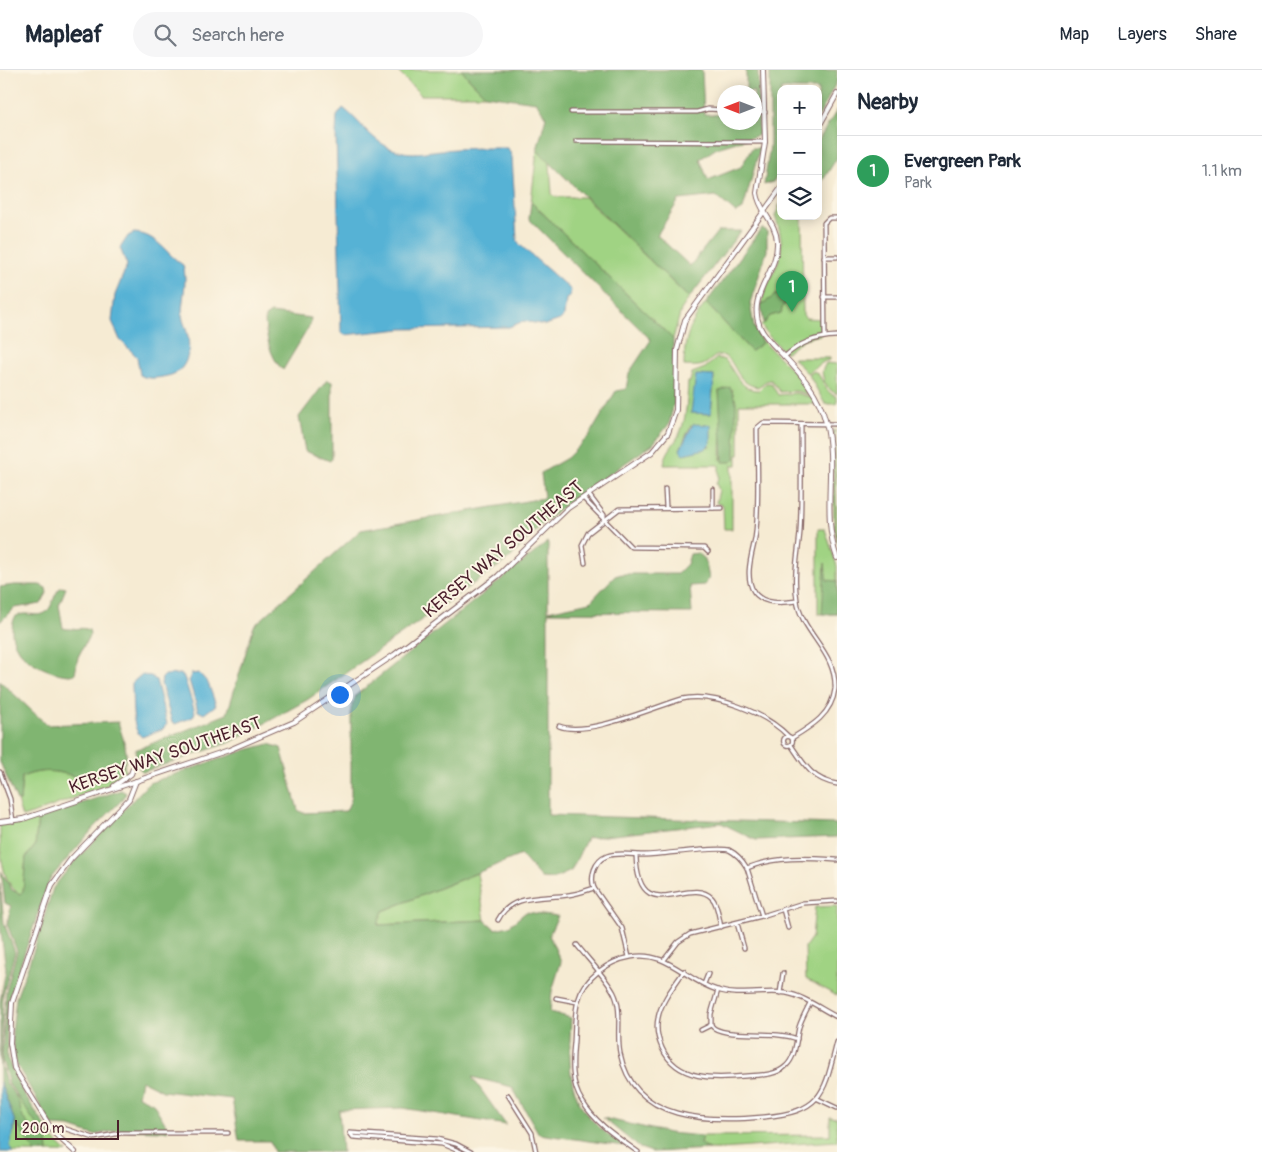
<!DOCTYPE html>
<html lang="en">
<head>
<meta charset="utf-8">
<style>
  body { margin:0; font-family:Pangolin,sans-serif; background:#f6f6f7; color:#1f2937 }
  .controls { position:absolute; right:15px; top:15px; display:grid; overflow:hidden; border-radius:10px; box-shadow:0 2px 12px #0003 }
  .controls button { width:45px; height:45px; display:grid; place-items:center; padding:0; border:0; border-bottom:1px solid #e0e1e3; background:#fff; color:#1f2937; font:25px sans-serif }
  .compass { position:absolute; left:717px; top:15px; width:45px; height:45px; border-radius:50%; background:#fff; box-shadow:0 2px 12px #0003; rotate:270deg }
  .scale { position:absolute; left:15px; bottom:12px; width:104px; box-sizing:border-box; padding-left:5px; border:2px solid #4a1f2b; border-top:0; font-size:14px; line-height:18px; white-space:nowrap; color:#4a1f2b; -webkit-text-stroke:4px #fcf5e5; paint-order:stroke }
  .you { position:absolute; left:339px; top:624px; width:18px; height:18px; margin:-12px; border:4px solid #fff; border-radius:50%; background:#1a73e8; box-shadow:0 0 0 8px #1a73e833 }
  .badge { display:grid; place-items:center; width:32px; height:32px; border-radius:50%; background:#2563eb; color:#fff; font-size:16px; font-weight:700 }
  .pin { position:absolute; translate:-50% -41px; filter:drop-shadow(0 1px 2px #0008) }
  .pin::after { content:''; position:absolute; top:26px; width:18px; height:15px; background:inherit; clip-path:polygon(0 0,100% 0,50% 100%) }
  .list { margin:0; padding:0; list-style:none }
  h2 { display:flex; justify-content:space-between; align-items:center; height:65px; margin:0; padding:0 20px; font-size:21px }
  h2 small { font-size:16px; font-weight:400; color:#747a83 }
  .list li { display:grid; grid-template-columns:32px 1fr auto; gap:15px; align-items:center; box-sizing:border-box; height:70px; padding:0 20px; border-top:1px solid #e0e1e3 }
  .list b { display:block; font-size:19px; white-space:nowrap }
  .list p { margin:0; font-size:16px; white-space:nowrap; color:#747a83 }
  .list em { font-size:16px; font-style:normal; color:#747a83 }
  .icon { flex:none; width:28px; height:28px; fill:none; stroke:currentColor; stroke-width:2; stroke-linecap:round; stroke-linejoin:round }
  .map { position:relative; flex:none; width:837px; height:1082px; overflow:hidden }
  header { display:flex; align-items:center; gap:30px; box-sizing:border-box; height:70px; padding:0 25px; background:#fff; border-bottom:1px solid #e0e1e3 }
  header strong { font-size:24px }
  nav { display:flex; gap:28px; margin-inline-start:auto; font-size:18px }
  .search { width:350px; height:45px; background:#f6f6f7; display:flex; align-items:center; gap:12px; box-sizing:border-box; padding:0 18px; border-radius:28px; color:#747a83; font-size:19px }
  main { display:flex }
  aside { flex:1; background:#fff }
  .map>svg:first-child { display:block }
  .green { fill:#a0d383; stroke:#757957; fill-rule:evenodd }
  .forest { fill:#80b571; stroke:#656a4e }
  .water { fill:#57b2d5; stroke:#506880 }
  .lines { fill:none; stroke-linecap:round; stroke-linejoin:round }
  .minor-casing { stroke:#866666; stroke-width:5.5 }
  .tertiary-casing { stroke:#866666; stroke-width:6 }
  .minor { stroke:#fff; stroke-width:3 }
  .tertiary { stroke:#fff; stroke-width:4 }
  .labels { text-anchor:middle; stroke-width:4; stroke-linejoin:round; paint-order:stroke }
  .street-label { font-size:18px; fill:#4a1f2b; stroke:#fcf5e5 }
</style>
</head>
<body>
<header>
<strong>Mapleaf</strong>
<div class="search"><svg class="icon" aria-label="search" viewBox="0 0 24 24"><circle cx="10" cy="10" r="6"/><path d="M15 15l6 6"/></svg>Search here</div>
<nav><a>Map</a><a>Layers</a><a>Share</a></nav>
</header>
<main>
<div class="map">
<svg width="837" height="1082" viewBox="0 0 837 1082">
  <rect width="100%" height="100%" fill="#fcf5e5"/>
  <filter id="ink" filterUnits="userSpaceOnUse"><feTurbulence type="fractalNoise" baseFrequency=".02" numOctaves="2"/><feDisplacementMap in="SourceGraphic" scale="10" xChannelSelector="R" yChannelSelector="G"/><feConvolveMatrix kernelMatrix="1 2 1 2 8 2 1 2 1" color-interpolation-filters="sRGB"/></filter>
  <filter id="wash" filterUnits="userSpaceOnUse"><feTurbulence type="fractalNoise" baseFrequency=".0096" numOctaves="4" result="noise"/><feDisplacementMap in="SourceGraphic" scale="20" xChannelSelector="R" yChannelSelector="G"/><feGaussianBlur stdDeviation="1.12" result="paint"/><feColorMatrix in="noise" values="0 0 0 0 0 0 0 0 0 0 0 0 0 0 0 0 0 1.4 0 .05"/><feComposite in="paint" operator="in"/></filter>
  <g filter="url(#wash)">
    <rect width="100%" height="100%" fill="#f6ebd3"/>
    <!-- green -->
    <g class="green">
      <polygon points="396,0 461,0 485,25 421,25"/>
      <polygon points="537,80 550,94 552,124 555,127 584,127 689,228 681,240 673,269 531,132"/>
      <path d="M780 134 781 146H802L803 245 806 248 821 249 822 263 820 265 804 269 787 282H784L767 264 761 255 770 246 781 243 783 235 788 233 780 222 761 235C770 197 792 190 775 146Z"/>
      <path d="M706 233 751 281 762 273 754 257C759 262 761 269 766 274 780 290 803 306 810 325L796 321 780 322 771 310 766 311 758 317C735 314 737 291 724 286 715 282 711 292 703 295 698 297 690 296 684 296 684 270 689 254 706 233Z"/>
      <path d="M717 288 725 290C735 301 740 321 759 320L766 313H771L778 325 796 323 813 328 816 334H739V385H737V395H732V459H724L723 435 716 433 719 420 716 413 719 408V395H664C665 382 675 374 680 363 687 346 687 329 688 312H690L692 303 705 298ZM696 305 714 306 711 344 692 343ZM732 319 734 330 721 390 722 347 719 321ZM691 355 710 376 684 384 680 379Z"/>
      <polygon points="793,288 830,288 830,290 825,291 807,303"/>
      <path d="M826 293 837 294V324C827 320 823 311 822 301Z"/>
      <path d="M814 301C825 307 822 322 837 327V334H825L809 305Z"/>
      <polygon points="835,360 837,472 834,456 833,361"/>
      <polygon points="818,459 825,459 837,496 837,544 818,544"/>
      <path d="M124 695 126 705 111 714 32 744 22 747 17 731H20L22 707C47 696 69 703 93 713L114 705Z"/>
      <path d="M38 748 35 776 26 787 23 821 20 824C0 813 0 777 0 754Z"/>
      <polygon points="477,803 485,850 377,855 383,841"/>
      <polygon points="837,836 837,926 806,909 805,877 812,867 815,837"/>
      <polygon points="5,1026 19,1026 34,1051 67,1082 13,1082 10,1076 15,1052"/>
      <polygon points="830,1047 837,1048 837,1071 721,1079 709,1079 700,1073 702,1066 830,1065"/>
    </g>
    <!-- forest -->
    <g class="forest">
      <polygon points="461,0 702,0 704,44 724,45 724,52 754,52 754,22 746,22 746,0 758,0 759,65 717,78 700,89 708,110 741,97 752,78 760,78 743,139 736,143 716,126 679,130 657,165 690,196 718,161 741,161 689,228 537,80 546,47 536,32 485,25"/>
      <polygon points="770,0 837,0 837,11 818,48 818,19 781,19 781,101 773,112 764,115 770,76"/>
      <polygon points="837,40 837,88 818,118 818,71"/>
      <polygon points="531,132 673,269 674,333 669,354 653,374 569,432 540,456 510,488 307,630 231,672 143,702 139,698 135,680 227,644 254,556 361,460 544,428 541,403 567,388 589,366 616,321 626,319 629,303 651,270 529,149"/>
      <polygon points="762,158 767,161 767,181 750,233 754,257 762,273 751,281 706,233"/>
      <polygon points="780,222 790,225 788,233 783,235 781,243 770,246 764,254 761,235"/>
      <path d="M271 243 311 248 310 255 283 300C270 288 265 264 265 247Z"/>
      <polygon points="327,310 332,312 332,388 330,391 305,381 299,347"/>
      <polygon points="730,317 736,331 735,389 732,392 723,392 719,321"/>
      <path d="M548 472V541L590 532 615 506 622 504H677L687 494 690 484 698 483 705 489 709 508 705 515 690 516 692 543 548 542V745L837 754V767L756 770 721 753 587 768 571 801 553 809 541 808 521 785 383 841 378 855 485 850 495 859 509 856 526 842 558 846 549 865 561 892 552 921 550 942 571 948C568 1012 567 1038 624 1076L539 1064 512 1017 472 1007 506 1055 403 1038 339 1040 342 1082H274L270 1071H239L232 1029 163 1021 141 1010 138 1026 153 1033 168 1058 167 1061 119 1060 94 1065 70 1057 52 1056 14 990 12 962 16 928 36 874 53 818 72 794 149 713 246 680 269 674 281 678 298 740 303 743 346 741 351 730V639L356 625Z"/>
      <polygon points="825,493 827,510 837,511 837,544 822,544"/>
      <polygon points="14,515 40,515 46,518 47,523 41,534 14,538 0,552 0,517"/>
      <path d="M61 517 66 518 59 535 63 558C72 561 81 556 89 560L90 564 78 587 75 604 70 605C44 604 0 581 15 547 24 540 36 548 45 543 53 538 53 524 61 517Z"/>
      <path d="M0 611 47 655 118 652C130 691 134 697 93 714 69 703 47 696 22 707L20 731H17L0 692Z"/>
      <polygon points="121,720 126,723 122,730 92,760 50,809 10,925 7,950 7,988 24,1024 50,1063 49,1066 34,1051 9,1014 2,990 6,922 17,881 7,854 11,836 5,833 1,801 12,820 20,824 23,821 26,787 35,776 38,748"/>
      <polygon points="0,813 4,853 15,882 3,925 1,996 6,1012 18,1030 23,1048 31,1058 39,1061 47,1069 48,1082 35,1082 15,1052 0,1012 0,932 6,899 0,855"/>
      <polygon points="603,1048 669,1063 702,1066 700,1073 709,1079 652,1082 640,1078"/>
    </g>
    <!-- water -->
    <g class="water">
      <path d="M343 38C358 49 369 67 386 76 408 87 420 82 442 80 463 78 486 78 508 78L512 87 517 170 520 175 571 220 570 226 566 229 564 246 560 250 545 255 524 251 509 257 401 259 345 265 341 262 336 63 337 46Z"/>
      <path d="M134 163C157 164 165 183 183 195 188 211 182 228 182 245 183 253 187 259 188 267 191 285 185 303 167 306 158 308 148 310 140 305L137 287 120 270 112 251 115 225 127 195 120 178 128 166Z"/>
      <polygon points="696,305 714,306 711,344 691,343"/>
      <polygon points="693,354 711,355 711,373 705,379 683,384 680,380"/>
      <polygon points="199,603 208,613 216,635 204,644 198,641 189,610 191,604"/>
      <path d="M141 605 151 606 156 610 167 654 163 659 142 667C131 660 133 631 132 619V613Z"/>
      <polygon points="165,605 180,604 184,607 195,642 193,647 175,654 172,652 161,614 162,608"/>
      <polygon points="0,1012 15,1052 10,1076 13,1082 0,1082"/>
    </g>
  </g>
  <g filter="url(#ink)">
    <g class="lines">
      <defs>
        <g id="minor">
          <polyline points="754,41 765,42"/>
          <polyline points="571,42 697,42 708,39 724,40"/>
          <polyline points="576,71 765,72"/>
          <polyline points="824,187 837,187"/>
          <polyline points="824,227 837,227"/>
          <polyline points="825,266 824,153 829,148 837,148"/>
          <path d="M784 287C801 272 815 267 837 266"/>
          <polyline points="665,419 666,437"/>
          <polyline points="713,419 713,438"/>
          <polyline points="589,425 604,445 604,448"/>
          <polyline points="583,428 631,477 704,478 708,482"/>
          <polyline points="585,493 582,475 588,463 619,439 722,438"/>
          <path d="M797 531C783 533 763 535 754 522 744 507 752 484 755 469 760 437 757 391 757 358L763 353 837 354"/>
          <path d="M559 656C587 667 652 638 682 629 714 622 766 643 788 666"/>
          <circle cx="788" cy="671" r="4.5"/>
          <path d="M792 668C812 656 832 644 835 619 837 582 801 563 797 530 793 506 798 485 800 462 802 426 801 390 801 355"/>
          <path d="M791 675C804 694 812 710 837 714"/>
          <polyline points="0,702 10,729 13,751"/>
          <path d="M636 785C638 860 689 804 712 828 718 834 719 849 721 857"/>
          <polyline points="747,798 762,846"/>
          <polyline points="594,818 622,858 629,887"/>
          <polyline points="783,839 788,858"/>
          <path d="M498 850C511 823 543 829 568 825 577 824 585 821 594 818 590 807 594 791 607 786 617 782 633 785 645 785 663 785 716 776 729 780 737 784 743 791 747 798 776 786 806 788 837 790"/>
          <polyline points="737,853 744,878"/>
          <path d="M577 875C587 888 607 909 614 923 623 941 616 964 620 983 634 1053 710 1052 764 1047 823 1041 824 1024 837 972"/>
          <polyline points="664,890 678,872 690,864 762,846 803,833 837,831"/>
          <path d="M684 901C675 915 661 931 658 948 656 957 658 969 662 978 677 1011 715 1009 746 1006 758 1005 776 1006 786 996 796 987 796 970 799 957 802 948 806 941 810 933"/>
          <polyline points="704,914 708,904"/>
          <polyline points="780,923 783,903"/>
          <polyline points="556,928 577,932"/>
          <path d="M711 955C721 970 775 959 797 969"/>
          <polyline points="711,955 711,944 718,920"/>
          <polyline points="701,960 711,955"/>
          <polyline points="508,1025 532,1063 536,1082"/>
          <polyline points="818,1029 837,1038"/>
          <polyline points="54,1063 63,1058 94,1068 121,1063 228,1063"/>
          <polyline points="461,1082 442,1074 353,1067 350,1063 437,1069 456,1074 471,1082"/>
          <path d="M638 1082C617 1067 596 1054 582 1031 571 1014 572 993 574 972 575 959 574 944 578 931 584 908 608 891 631 887 667 880 686 911 717 920 739 927 763 920 786 923 804 926 821 939 837 947"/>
        </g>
        <g id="tertiary">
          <path d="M763 0 765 72 757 123C759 141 776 152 777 171 779 203 746 224 760 257 765 268 774 276 782 284 802 305 819 324 826 353 837 397 821 442 837 488"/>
          <polyline points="818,58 837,24"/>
          <polyline points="114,716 131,704 135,693"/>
          <polyline points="0,752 23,749 229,680 294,652 394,585 498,506 568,438 652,382 668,363 676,340 677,280 685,250 781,118"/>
          <polyline points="75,1082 54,1063 14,998 10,973 12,933 52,815 71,789 129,729 136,711"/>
        </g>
      </defs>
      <!-- minor casing -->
      <use href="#minor" class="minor-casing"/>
      <!-- tertiary casing -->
      <use href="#tertiary" class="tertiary-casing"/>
      <!-- minor -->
      <use href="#minor" class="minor"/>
      <!-- tertiary -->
      <use href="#tertiary" class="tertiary"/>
    </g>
  </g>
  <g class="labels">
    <!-- street labels -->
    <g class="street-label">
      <text transform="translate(503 479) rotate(-40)" y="6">KERSEY WAY SOUTHEAST</text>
      <text transform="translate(165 685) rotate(-19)" y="6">KERSEY WAY SOUTHEAST</text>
    </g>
  </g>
</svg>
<div class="controls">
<button>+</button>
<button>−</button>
<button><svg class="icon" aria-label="layers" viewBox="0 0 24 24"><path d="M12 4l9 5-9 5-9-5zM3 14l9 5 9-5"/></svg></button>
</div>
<svg class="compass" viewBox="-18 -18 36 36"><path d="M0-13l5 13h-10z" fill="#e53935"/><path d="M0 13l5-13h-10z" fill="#747a83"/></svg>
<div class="scale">200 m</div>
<div class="you"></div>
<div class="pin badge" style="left:792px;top:242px;background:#2e9e5b">1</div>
</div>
<aside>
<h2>Nearby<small></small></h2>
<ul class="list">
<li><span class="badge" style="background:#2e9e5b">1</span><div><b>Evergreen Park</b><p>Park</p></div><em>1.1 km</em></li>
</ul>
</aside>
</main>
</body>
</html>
